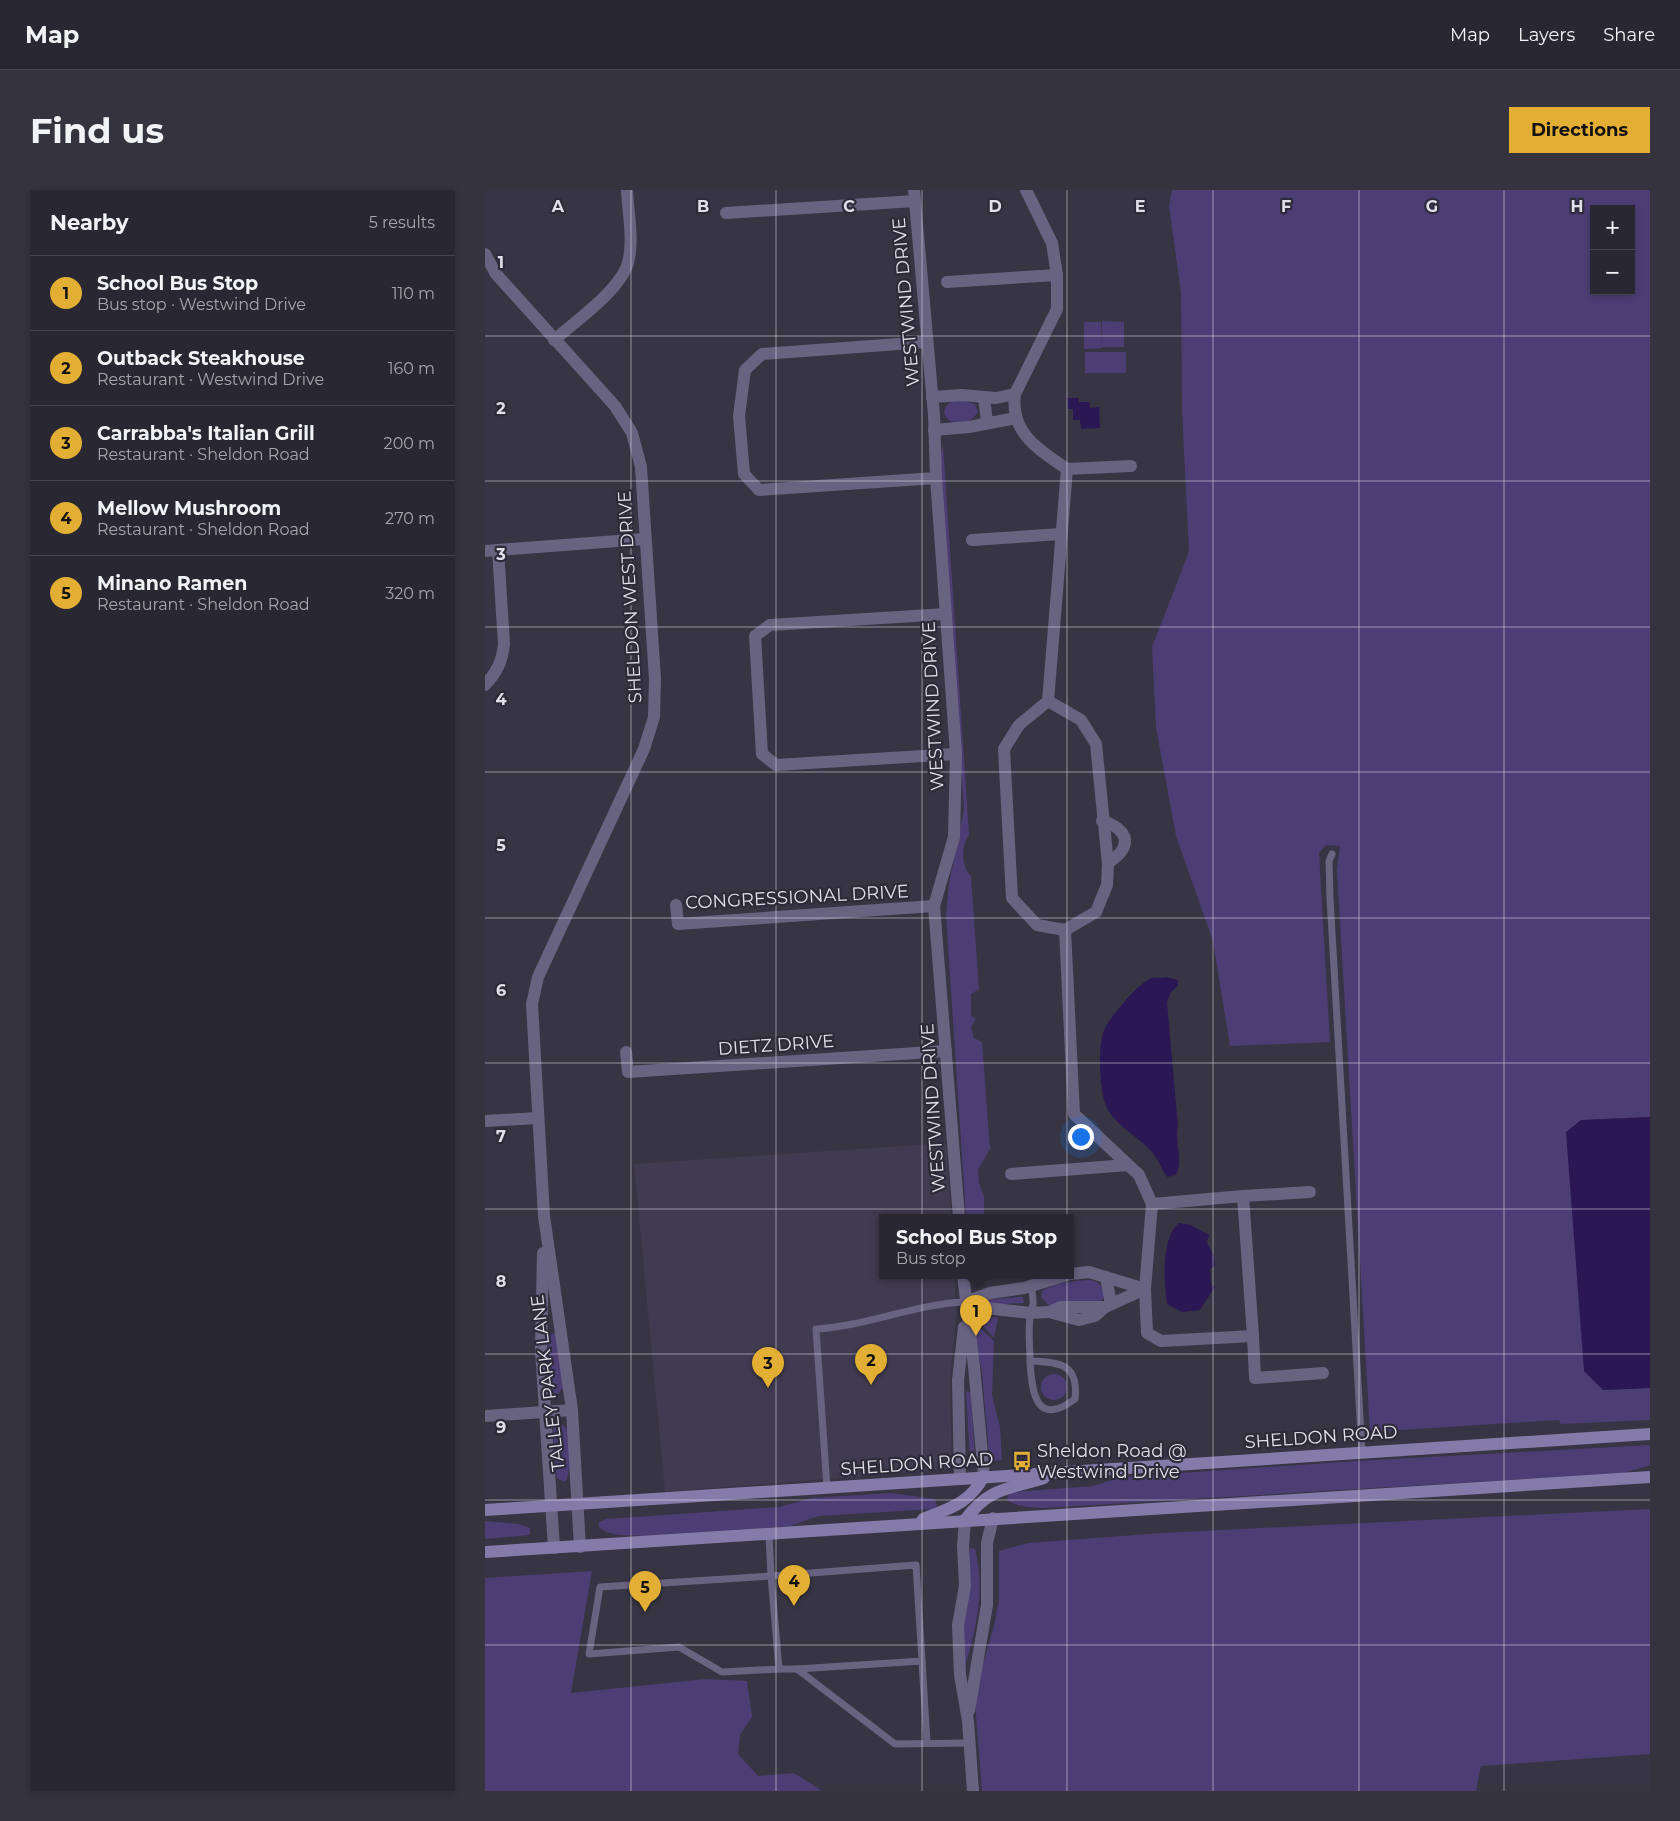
<!DOCTYPE html>
<html lang="en">
<head>
<meta charset="utf-8">
<style>
  body { margin:0; font-family:Montserrat,sans-serif; background:#35343e; color:#f1f3f6 }
  .controls { position:absolute; right:15px; top:15px; display:grid; overflow:hidden; border-radius:0px; box-shadow:0 2px 8px #0003 }
  .controls button { width:45px; height:45px; display:grid; place-items:center; padding:0; border:0; border-bottom:1px solid #45444d; background:#292832; color:#f1f3f6; font:25px sans-serif }
  .you { position:absolute; left:595px; top:946px; width:18px; height:18px; margin:-12px; border:4px solid #fff; border-radius:50%; background:#1a73e8; box-shadow:0 0 0 8px #1a73e833 }
  .badge { display:grid; place-items:center; width:32px; height:32px; border-radius:50%; background:#e3ae34; color:#111; font-size:16px; font-weight:700 }
  .pin { position:absolute; translate:-50% -41px; filter:drop-shadow(0 1px 2px #0008) }
  .pin::after { content:''; position:absolute; top:26px; width:18px; height:15px; background:inherit; clip-path:polygon(0 0,100% 0,50% 100%) }
  .popup { position:absolute; left:394px; top:1024px; width:195px; height:65px; box-sizing:border-box; display:grid; place-content:center; border-radius:0px; background:#292832; filter:drop-shadow(0 1px 4px #0005); font-size:16px; white-space:nowrap; color:#a5a6ac }
  .popup b { font-size:19px; color:#f1f3f6 }
  .popup::after { content:''; position:absolute; left:50%; top:100%; margin-left:-10px; border:10px solid transparent; border-top-color:#292832 }
  .list { margin:0; padding:0; list-style:none }
  h2 { display:flex; justify-content:space-between; align-items:center; height:65px; margin:0; padding:0 20px; font-size:21px }
  h2 small { font-size:16px; font-weight:400; color:#a5a6ac }
  .list li { display:grid; grid-template-columns:32px 1fr auto; gap:15px; align-items:center; box-sizing:border-box; height:75px; padding:0 20px; border-top:1px solid #45444d }
  .list b { display:block; font-size:19px; white-space:nowrap }
  .list p { margin:0; font-size:16px; white-space:nowrap; color:#a5a6ac }
  .list em { font-size:16px; font-style:normal; color:#a5a6ac }
  .map { position:relative; flex:none; width:1165px; height:1601px; overflow:hidden; border-radius:0px }
  header { display:flex; align-items:center; gap:30px; box-sizing:border-box; height:70px; padding:0 25px; background:#292832; border-bottom:1px solid #45444d }
  header strong { font-size:24px }
  nav { display:flex; gap:28px; margin-inline-start:auto; font-size:18px }
  .intro { display:flex; align-items:center; justify-content:space-between; box-sizing:border-box; height:120px; padding:0 30px }
  h1 { margin:0; font-size:35px }
  .button { padding:12px 22px; border-radius:0px; background:#e3ae34; color:#111; font-size:18px; font-weight:700 }
  main { display:flex; gap:30px; padding:0 30px }
  aside { flex:1; background:#292832; border-radius:0px; box-shadow:0 2px 8px #0003 }
  .map>svg:first-child { display:block }
  .built { fill:#403b50 }
  .green { fill:#4c3e75; fill-rule:evenodd }
  .water { fill:#2c1755 }
  .lines { fill:none; stroke-linecap:round; stroke-linejoin:round }
  .lane { stroke:#696382; stroke-width:7 }
  .street { stroke:#696382; stroke-width:12 }
  .secondary { stroke:#857bab; stroke-width:12 }
  .grid { fill:none; stroke:#e1dfe9; stroke-width:1; stroke-opacity:0.55 }
  .labels { text-anchor:middle; stroke-width:4.5; stroke-linejoin:round; paint-order:stroke }
  .street-label { font-size:18px; fill:#e1dfe9; stroke:#2d2b39 }
  .poi-label { font-size:18px; fill:#e1dfe9; stroke:#2d2b39; text-anchor:start }
  .grid-label { font-size:16px; text-anchor:middle; font-weight:bold; fill:#e1dfe9; stroke:#2d2b39; stroke-width:4.5; stroke-linejoin:round; paint-order:stroke }
</style>
</head>
<body>
<header>
<strong>Map</strong>
<nav><a>Map</a><a>Layers</a><a>Share</a></nav>
</header>
<div class="intro"><h1>Find us</h1><a class="button">Directions</a></div>
<main>
<aside>
<h2>Nearby<small>5 results</small></h2>
<ul class="list">
<li><span class="badge">1</span><div><b>School Bus Stop</b><p>Bus stop · Westwind Drive</p></div><em>110 m</em></li>
<li><span class="badge">2</span><div><b>Outback Steakhouse</b><p>Restaurant · Westwind Drive</p></div><em>160 m</em></li>
<li><span class="badge">3</span><div><b>Carrabba's Italian Grill</b><p>Restaurant · Sheldon Road</p></div><em>200 m</em></li>
<li><span class="badge">4</span><div><b>Mellow Mushroom</b><p>Restaurant · Sheldon Road</p></div><em>270 m</em></li>
<li><span class="badge">5</span><div><b>Minano Ramen</b><p>Restaurant · Sheldon Road</p></div><em>320 m</em></li>
</ul>
</aside>
<div class="map">
<svg width="1165" height="1601" viewBox="0 0 1165 1601">
  <rect width="100%" height="100%" fill="#373543"/>
  <!-- built -->
  <polygon class="built" points="461,953 466,1027 397,1027 397,1085 470,1085 470,1116 472,1116 465,1191 467,1279 180,1302 149,974"/>
  <!-- green -->
  <g class="green">
    <path d="M687 0H1165V927L1096 930 1118 1200 1165 1198V1230L1075 1234 1074 1230 885 1242 852 680 855 656 841 655 834 663 845 852 745 856 728 751 691 646 671 537 667 457 704 362 697 219 696 103 684 16ZM1109 19H1146V101H1109Z"/>
    <polygon points="617,131 639,132 639,157 617,157"/>
    <polygon points="599,132 616,132 617,158 599,159"/>
    <rect x="600" y="162" width="41" height="21"/>
    <path d="M472 209 490 214 493 222C475 249 441 221 472 209Z"/>
    <path d="M458 255 484 645C476 654 476 678 486 686L494 799 486 804V826L491 829 486 837 489 848 497 852 505 959 493 979 494 993 499 1006V1027H481L461 725 464 694 479 619 455 266Z"/>
    <path d="M602 1090C615 1091 617 1095 620 1107L614 1113 563 1115 556 1107 557 1101C571 1093 586 1091 602 1090Z"/>
    <polygon points="533,1107 538,1107 539,1113 500,1115 498,1110"/>
    <polygon points="513,1127 509,1148 496,1134 503,1128"/>
    <polygon points="494,1137 509,1151 507,1205 515,1237 517,1270 508,1271 504,1263 497,1183 491,1148"/>
    <path d="M67 1143 71 1144 78 1197 73 1204 69 1203 66 1200C65 1184 57 1156 67 1143Z"/>
    <circle cx="569" cy="1197" r="13"/>
    <polygon points="481,1201 486,1203 490,1270 487,1271 485,1270"/>
    <polygon points="71,1234 78,1235 83,1240 85,1273 82,1289 79,1292 72,1288 71,1282 68,1237"/>
    <path d="M1165 1255V1275L1139 1283 558 1318C548 1317 529 1318 522 1309L524 1304 528 1302 608 1296 637 1287 873 1271Z"/>
    <path d="M406 1303 450 1309 452 1316 449 1319 334 1326 305 1336 291 1337 159 1346C145 1345 124 1347 114 1337V1332L122 1329 295 1317 326 1308Z"/>
    <polygon points="1165,1319 1165,1564 996,1576 991,1601 497,1601 490,1511 494,1488 509,1436 514,1410 514,1361 543,1353 677,1343"/>
    <polygon points="0,1331 34,1334 45,1338 45,1345 0,1349"/>
    <path d="M485 1358 490 1359C500 1401 492 1435 480 1476L478 1434Z"/>
    <polygon points="107,1381 86,1503 221,1489 262,1491 267,1527 255,1545 253,1564 273,1586 309,1583 337,1601 0,1601 0,1388"/>
  </g>
  <!-- water -->
  <g class="water">
    <polygon points="582,208 594,208 594,212 605,212 605,218 614,217 615,238 596,239 595,230 588,230 588,219 583,219"/>
    <path d="M682 787 693 790V796L686 802 682 812 693 936C689 953 699 968 691 985L682 987C676 979 673 968 666 961 653 946 632 937 622 918 614 902 612 854 620 838 626 826 654 792 667 788 672 787 678 788 682 787Z"/>
    <polygon points="1165,927 1165,1198 1118,1200 1099,1181 1081,942 1096,930"/>
    <path d="M694 1033 706 1035 724 1045 722 1053 729 1066 730 1076 725 1079 726 1094 730 1097 715 1120 697 1122 682 1114C679 1093 676 1047 694 1033Z"/>
  </g>
  <g class="lines">
    <!-- lane -->
    <g class="lane">
      <polyline points="847,664 844,671 845,708 877,1262"/>
      <path d="M545 1171C575 1172 594 1174 590 1209 551 1238 547 1203 545 1172 545 1156 543 1142 545 1126 545 1121 549 1116 548 1111 548 1106 547 1101 546 1096"/>
      <path d="M342 1298 331 1139C382 1136 429 1114 480 1112"/>
      <polyline points="284,1343 286,1386 115,1397 104,1464 194,1457 237,1482 294,1479"/>
      <polyline points="312,1479 294,1479 286,1386 431,1375 437,1471"/>
      <polyline points="442,1553 437,1471 312,1479 410,1554 484,1553"/>
    </g>
    <!-- street -->
    <g class="street">
      <polyline points="429,0 449,225 451,288 471,564 469,647 449,716 474,1027"/>
      <path d="M541 0 567 53 572 85V119L530 204C525 243 553 259 582 279L563 511 534 535 519 559 527 708 552 735 580 740 611 722 622 695 623 674 611 554 596 530 563 511"/>
      <polyline points="241,23 430,11"/>
      <polyline points="0,64 11,84 130,216 147,243 156,277 170,489 169,527 159,559 53,787 47,814 59,1026 87,1220 95,1357"/>
      <polyline points="462,92 572,85"/>
      <path d="M69 150C91 131 135 100 143 73 149 50 143 23 142 0"/>
      <polyline points="441,152 277,164 260,180 254,226 259,284 274,300 451,288"/>
      <polyline points="447,207 477,205 511,208 530,204"/>
      <polyline points="499,208 502,232"/>
      <polyline points="449,240 484,237 531,228"/>
      <polyline points="582,279 646,276"/>
      <polyline points="487,350 576,344"/>
      <polyline points="0,361 159,349"/>
      <polyline points="461,424 285,435 270,446 277,564 291,575 471,564"/>
      <path d="M0 495C12 482 17 472 19 454L13 360"/>
      <path d="M617 631C631 635 649 646 635 663 632 667 626 670 623 674"/>
      <polyline points="191,715 193,734 449,716"/>
      <polyline points="580,740 589,924 654,985 667,1014 758,1006 768,1146 676,1151 662,1143 660,1099 667,1014"/>
      <polyline points="141,862 143,882 461,861"/>
      <polyline points="0,931 53,928"/>
      <polyline points="526,984 643,975"/>
      <polyline points="758,1006 825,1002"/>
      <polyline points="58,1063 56,1160 69,1358"/>
      <polyline points="585,1084 604,1082 660,1099"/>
      <polyline points="478,1085 489,1176 499,1286"/>
      <polyline points="621,1087 626,1114"/>
      <polyline points="480,1112 501,1118 545,1123 564,1122 576,1117 620,1117"/>
      <polyline points="480,1112 505,1103 539,1098 582,1085"/>
      <polyline points="564,1122 594,1130 610,1126 620,1117 660,1099"/>
      <polyline points="768,1146 770,1188 838,1183"/>
      <polyline points="0,1226 87,1220"/>
      <polyline points="475,1288 473,1190 479,1137"/>
      <polyline points="480,1330 478,1356 480,1396 473,1435 475,1485 483,1531 488,1601"/>
      <polyline points="484,1521 502,1415 502,1353 508,1328"/>
    </g>
    <!-- secondary -->
    <g class="secondary">
      <polyline points="0,1320 1165,1244"/>
      <path d="M438 1329C465 1318 484 1314 499 1286"/>
      <path d="M480 1330C503 1298 523 1299 559 1288"/>
      <polyline points="0,1362 1165,1287"/>
    </g>
  </g>
  <!-- grid -->
  <path class="grid" d="M146 0V1601M291 0V1601M437 0V1601M582 0V1601M728 0V1601M874 0V1601M1019 0V1601M0 146H1165M0 291H1165M0 437H1165M0 582H1165M0 728H1165M0 873H1165M0 1019H1165M0 1164H1165M0 1310H1165M0 1455H1165"/>
  <!-- icons -->
  <defs>
    <symbol id="bus-bare" viewBox="-9 -9 18 18"><path d="M-5-6H5V4H4V6H2V4H-2V6H-4V4H-5ZM-3.5-4V0h7V-4ZM-3.5 1.2v1.5H-2V1.2ZM2 1.2v1.5H3.5V1.2Z" fill="#e3ae34" stroke="#2d2b39" stroke-width="2.5" paint-order="stroke"/></symbol>
  </defs>
  <g fill-rule="evenodd">
    <use href="#bus-bare" x="523" y="1257" width="28" height="28"/>
  </g>
  <g class="labels">
    <!-- street labels -->
    <g class="street-label">
      <text transform="translate(421 112) rotate(-95)" y="6">WESTWIND DRIVE</text>
      <text transform="translate(145 407) rotate(-93)" y="6">SHELDON WEST DRIVE</text>
      <text transform="translate(448 516) rotate(-93)" y="6">WESTWIND DRIVE</text>
      <text transform="translate(312 707) rotate(-3)" y="6">CONGRESSIONAL DRIVE</text>
      <text transform="translate(291 855) rotate(-4)" y="6">DIETZ DRIVE</text>
      <text transform="translate(448 918) rotate(-94)" y="6">WESTWIND DRIVE</text>
      <text transform="translate(63 1193) rotate(-97)" y="6">TALLEY PARK LANE</text>
      <text transform="translate(836 1247) rotate(-4)" y="6">SHELDON ROAD</text>
      <text transform="translate(432 1274) rotate(-4)" y="6">SHELDON ROAD</text>
    </g>
    <!-- poi labels -->
    <g class="poi-label">
      <text x="552" y="1267">Sheldon Road @<tspan x="552" dy="21">Westwind Drive</tspan></text>
    </g>
  </g>
  <g class="grid-label">
    <text x="73" y="22">A</text>
    <text x="218" y="22">B</text>
    <text x="364" y="22">C</text>
    <text x="510" y="22">D</text>
    <text x="655" y="22">E</text>
    <text x="801" y="22">F</text>
    <text x="947" y="22">G</text>
    <text x="1092" y="22">H</text>
    <text x="16" y="78">1</text>
    <text x="16" y="224">2</text>
    <text x="16" y="370">3</text>
    <text x="16" y="515">4</text>
    <text x="16" y="661">5</text>
    <text x="16" y="806">6</text>
    <text x="16" y="952">7</text>
    <text x="16" y="1097">8</text>
    <text x="16" y="1243">9</text>
  </g>
</svg>
<div class="controls">
<button>+</button>
<button>−</button>
</div>
<div class="you"></div>
<div class="pin badge" style="left:491px;top:1146px">1</div>
<div class="popup"><b>School Bus Stop</b>Bus stop</div>
<div class="pin badge" style="left:386px;top:1195px">2</div>
<div class="pin badge" style="left:283px;top:1198px">3</div>
<div class="pin badge" style="left:309px;top:1416px">4</div>
<div class="pin badge" style="left:160px;top:1422px">5</div>
</div>
</main>
</body>
</html>
